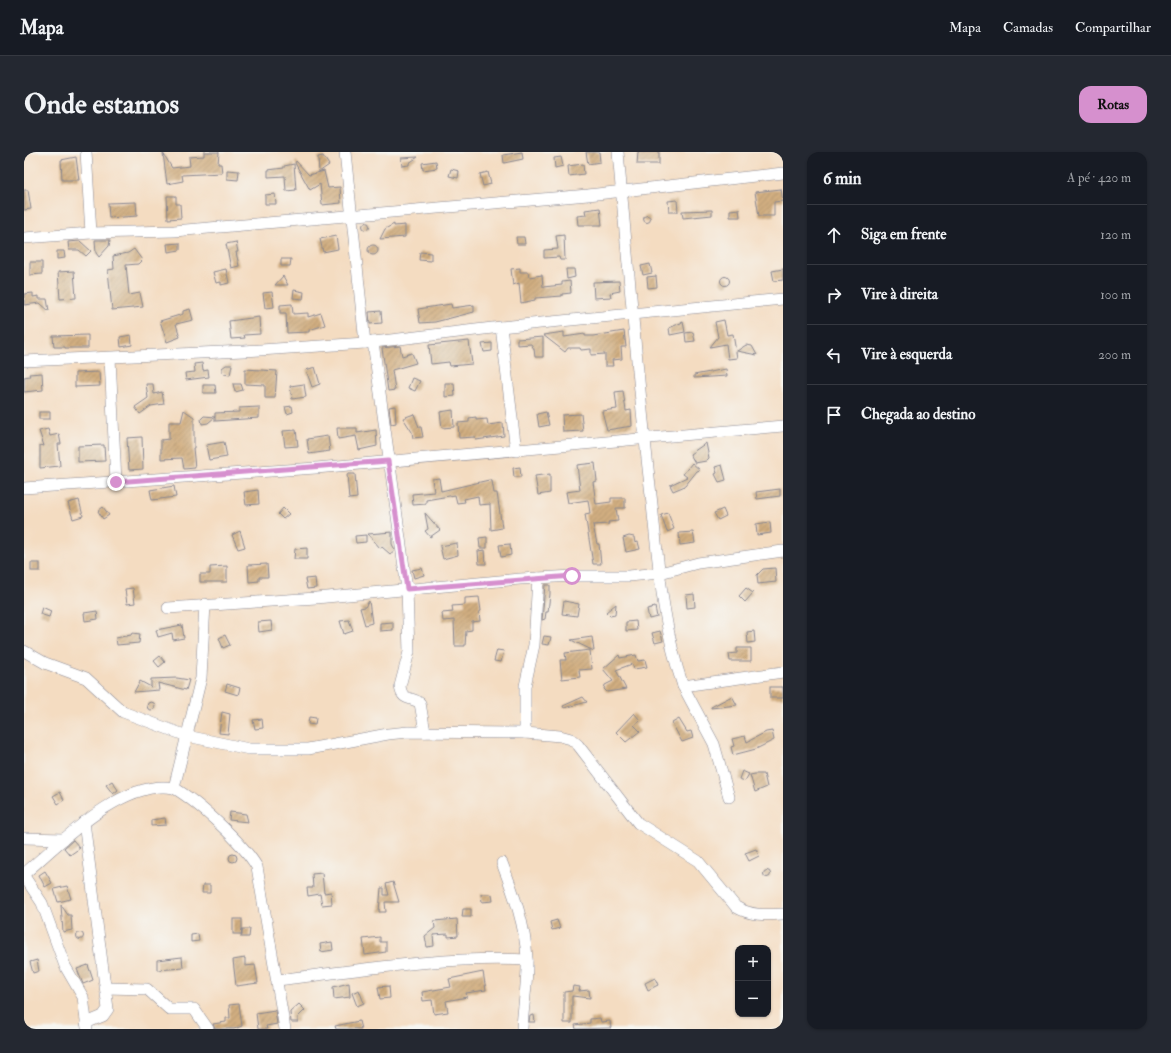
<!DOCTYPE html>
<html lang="pt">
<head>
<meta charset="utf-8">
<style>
  body { margin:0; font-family:"IM FELL Double Pica",serif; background:#242831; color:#f1f3f6 }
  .controls { position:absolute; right:12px; bottom:12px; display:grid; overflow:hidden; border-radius:8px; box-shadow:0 1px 3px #0004 }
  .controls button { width:36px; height:36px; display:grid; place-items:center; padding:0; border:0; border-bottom:1px solid #363941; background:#171b24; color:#f1f3f6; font:20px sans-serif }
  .stop { position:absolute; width:12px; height:12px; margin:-9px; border:3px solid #d690ce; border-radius:50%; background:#fff }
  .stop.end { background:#d690ce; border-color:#fff; box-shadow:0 1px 4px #0008 }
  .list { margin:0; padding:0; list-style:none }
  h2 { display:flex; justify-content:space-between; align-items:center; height:52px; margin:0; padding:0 16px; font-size:17px }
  h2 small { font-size:13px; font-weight:400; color:#9ea1a6 }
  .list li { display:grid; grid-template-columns:26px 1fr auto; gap:12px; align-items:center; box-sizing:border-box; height:60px; padding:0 16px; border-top:1px solid #363941 }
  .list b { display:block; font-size:15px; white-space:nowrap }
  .list em { font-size:13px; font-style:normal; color:#9ea1a6 }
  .icon { flex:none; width:22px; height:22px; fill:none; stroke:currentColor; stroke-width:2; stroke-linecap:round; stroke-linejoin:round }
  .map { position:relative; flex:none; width:759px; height:877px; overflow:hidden; border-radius:12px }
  header { display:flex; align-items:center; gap:24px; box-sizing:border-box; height:56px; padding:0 20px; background:#171b24; border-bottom:1px solid #363941 }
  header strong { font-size:19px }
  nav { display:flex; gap:22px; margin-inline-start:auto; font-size:14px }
  .intro { display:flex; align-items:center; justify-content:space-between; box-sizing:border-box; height:96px; padding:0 24px }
  h1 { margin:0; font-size:28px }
  .button { padding:10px 18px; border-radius:12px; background:#d690ce; color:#111; font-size:14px; font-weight:700 }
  main { display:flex; gap:24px; padding:0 24px }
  aside { flex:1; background:#171b24; border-radius:12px; box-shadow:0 1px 3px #0004 }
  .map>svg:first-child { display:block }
  .building { fill:url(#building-hatch) }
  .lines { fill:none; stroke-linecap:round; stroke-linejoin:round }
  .street-casing { stroke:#888690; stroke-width:12 }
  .street { stroke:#fff; stroke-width:11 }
  .route { stroke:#d690ce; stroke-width:5 }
</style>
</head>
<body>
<header>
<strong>Mapa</strong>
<nav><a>Mapa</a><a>Camadas</a><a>Compartilhar</a></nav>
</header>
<div class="intro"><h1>Onde estamos</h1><a class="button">Rotas</a></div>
<main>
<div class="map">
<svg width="759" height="877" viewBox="0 0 759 877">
  <defs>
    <pattern id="building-hatch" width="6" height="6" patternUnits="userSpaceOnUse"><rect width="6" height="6" fill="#d1ae80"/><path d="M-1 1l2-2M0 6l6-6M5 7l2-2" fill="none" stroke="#a98e6c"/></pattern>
  </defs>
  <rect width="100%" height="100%" fill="#f6f6f2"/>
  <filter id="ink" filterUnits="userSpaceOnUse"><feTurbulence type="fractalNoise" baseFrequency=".025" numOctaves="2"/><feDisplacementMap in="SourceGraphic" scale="8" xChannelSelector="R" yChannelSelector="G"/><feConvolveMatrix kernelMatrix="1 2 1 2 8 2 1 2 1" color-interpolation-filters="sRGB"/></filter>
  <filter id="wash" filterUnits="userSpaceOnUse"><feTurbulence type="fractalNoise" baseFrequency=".012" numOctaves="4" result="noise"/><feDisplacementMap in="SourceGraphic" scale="16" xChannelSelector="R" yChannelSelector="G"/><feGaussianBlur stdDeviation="0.9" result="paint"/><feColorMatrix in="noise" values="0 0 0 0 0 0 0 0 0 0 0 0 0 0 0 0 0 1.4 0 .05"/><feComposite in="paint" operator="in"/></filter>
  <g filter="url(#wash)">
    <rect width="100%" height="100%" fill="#f4dcc1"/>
    <g id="blocks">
      <!-- building -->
      <g class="building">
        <polygon points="180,0 195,0 194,12 197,12 198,21 158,23 159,29 143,32 139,1 148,16 166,14 165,5 180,4"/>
        <polygon points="498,0 499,7 480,11 479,3"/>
        <polygon points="562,0 575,0 576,10 564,12"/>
        <polygon points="614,0 635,0 635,12 613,12"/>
        <polygon points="299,4 305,13 295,20 294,5"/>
        <polygon points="52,5 55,28 38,28 37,8"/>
        <polygon points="394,5 385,11 385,13 378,14 377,6"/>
        <polygon points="537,5 539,14 531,16 530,6"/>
        <polygon points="272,9 285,23 300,19 304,36 316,35 317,51 298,53 296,32 286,38 271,11"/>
        <polygon points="412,9 413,16 399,18 398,11"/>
        <polygon points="270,12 272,38 262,39 261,24 244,25 244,18 260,16 260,14"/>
        <polygon points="559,12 560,22 545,24 544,14"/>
        <polygon points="427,17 435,19 434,26 425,24"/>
        <polygon points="203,18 215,19 214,28 203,27"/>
        <polygon points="464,20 467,32 459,34 456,22"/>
        <polygon points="757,37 759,49 750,50 750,64 735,64 731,40"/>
        <polygon points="0,38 4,38 7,57 0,58"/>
        <polygon points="251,42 252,52 241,52 241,43"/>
        <polygon points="143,44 152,44 152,52 156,52 157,66 144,67"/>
        <polygon points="653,48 654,60 645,60 644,49"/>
        <polygon points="112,50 113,64 85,66 84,51"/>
        <polygon points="576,56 578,73 554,73 553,64 562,63 561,58"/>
        <polygon points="715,57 716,65 706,65 706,58"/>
        <polygon points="688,58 688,63 659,66 658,59"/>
        <circle cx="623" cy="67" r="3.5"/>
        <circle cx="342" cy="74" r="3.5"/>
        <polygon points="370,72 370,74 381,73 381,85 356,87 361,77"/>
        <polygon points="540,83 541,108 536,108 535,105 520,106 520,98 534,97 532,84"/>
        <polygon points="312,84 314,97 299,100 296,87"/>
        <polygon points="492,85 500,85 501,92 493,92"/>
        <polygon points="71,88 86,88 85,94 75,105 72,101"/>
        <polygon points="56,89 67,99 62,104 55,98 45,98 44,90"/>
        <polygon points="212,90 214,100 212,100 215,114 207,116 202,92"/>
        <polygon points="156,91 156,98 144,100 143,92"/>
        <circle cx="349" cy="98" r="5"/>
        <polygon points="110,97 118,108 114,112 102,113 105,143 116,141 119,155 88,158 84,118 90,117 89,104 104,101"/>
        <polygon points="33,99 40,99 41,106 33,107"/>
        <polygon points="396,100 407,101 407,109 395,108"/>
        <polygon points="257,107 267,107 266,114 257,114"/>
        <polygon points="6,110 18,110 18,122 6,123"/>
        <polygon points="626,112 628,121 619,123 617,114"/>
        <polygon points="496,116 496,120 504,120 505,125 518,123 519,135 538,133 538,130 546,129 547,141 538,142 538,144 511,146 511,148 497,151 495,131 489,133 487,117"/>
        <polygon points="202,117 205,131 197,133 197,130 192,131 189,120"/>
        <polygon points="542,117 550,117 551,125 543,127"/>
        <polygon points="759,117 759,128 750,129 748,119"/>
        <polygon points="50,119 52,146 36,147 34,120"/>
        <polygon points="259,124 264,133 251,133"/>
        <polygon points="632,124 633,135 624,136 623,125"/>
        <circle cx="701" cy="129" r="4.5"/>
        <polygon points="595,129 596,139 586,141 587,145 570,146 569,130"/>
        <polygon points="270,138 280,140 279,147 269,146"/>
        <polygon points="248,140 250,155 241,156 239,141"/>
        <polygon points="9,141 9,145 15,144 15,147 23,147 25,159 16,151 0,153 0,142"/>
        <polygon points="268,152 269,162 284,161 284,165 297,161 301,173 285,178 285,180 263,181 262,161 256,161 256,153"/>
        <polygon points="427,152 428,156 450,153 450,160 411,170 396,171 394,157"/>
        <polygon points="166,157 169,168 152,172 156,185 143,190 136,169 159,162 159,159"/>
        <polygon points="357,159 358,171 346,172 345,160"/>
        <polygon points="235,165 236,182 220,183 221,186 207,187 205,169"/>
        <polygon points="700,168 703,183 709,182 713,206 704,207 702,192 686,195 694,185 691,170"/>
        <polygon points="659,170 661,180 646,183 645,176"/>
        <polygon points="600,179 602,195 597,195 598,207 588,208 589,214 581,214 581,202 567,203 567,197 557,198 556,196 544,196 541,200 519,183 540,180 540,185 561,182 561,184 569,184"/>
        <polygon points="669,180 671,189 662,190 661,181"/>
        <polygon points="64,183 64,196 41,196 41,195 30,195 29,184"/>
        <polygon points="107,183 108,193 97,195 96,185"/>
        <polygon points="519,185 519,205 511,205 510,197 507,192 493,193 493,187"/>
        <polygon points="445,189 448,212 426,214 425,210 407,212 405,193"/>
        <polygon points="468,191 468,199 460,200 458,192"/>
        <polygon points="722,193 728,194 733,203 713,199"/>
        <polygon points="376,194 378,204 388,201 392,211 368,218 371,238 364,239 358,196"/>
        <polygon points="178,211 179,219 184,218 185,225 162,228 161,221 171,220 170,212"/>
        <polygon points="202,213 208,213 206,223 200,222 198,220 198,216"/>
        <polygon points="291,215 296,232 288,235 282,218"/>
        <polygon points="221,217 253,219 251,246 241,246 241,233 221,232"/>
        <polygon points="702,217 703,224 670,226 670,223"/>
        <polygon points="75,220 76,234 51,235 51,221"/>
        <polygon points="18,221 19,238 0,240 0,225 6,224 5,222"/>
        <polygon points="388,226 396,229 391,239 384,236"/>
        <polygon points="421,231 430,231 431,244 421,245"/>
        <polygon points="122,232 129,232 130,242 138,240 140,252 127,254 116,262 111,255 124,246"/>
        <polygon points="209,232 217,232 219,238 211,240"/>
        <polygon points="280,232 282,245 268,247 266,234"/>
        <polygon points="179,233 191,233 192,241 179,241"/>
        <polygon points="599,239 602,259 607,258 608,274 583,278 578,259 593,257 591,240"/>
        <polygon points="268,254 269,260 263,262 261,255"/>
        <polygon points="371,254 372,271 367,272 365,255"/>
        <polygon points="235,255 235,266 191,269 191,265 184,271 178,272 177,267 180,264 191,265 191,261 215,260 215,256"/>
        <polygon points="160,258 170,265 170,296 169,296 171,316 160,317 158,306 137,307 137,288 145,287 145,270 157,270"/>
        <polygon points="429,258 430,275 418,276 416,260"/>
        <rect x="15" y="260" width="11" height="7"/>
        <polygon points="522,260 525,273 515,275 513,262"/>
        <polygon points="390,262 395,275 397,275 399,285 389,286 388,280 379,266"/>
        <polygon points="557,262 559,279 539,280 538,263"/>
        <polygon points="452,265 452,268 463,267 464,273 479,271 480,284 452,288 451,285 435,286 434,271 445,270 445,266"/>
        <polygon points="313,276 333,276 333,281 352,278 353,294 335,298 332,284 314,287"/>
        <polygon points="24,277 26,284 35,282 37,292 34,292 36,314 16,316 16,293 20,294 15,279"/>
        <polygon points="272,278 274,294 261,295 259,279"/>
        <polygon points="304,284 306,299 285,302 283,287"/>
        <polygon points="118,285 119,317 105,318 103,286"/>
        <polygon points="200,290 203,305 185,308 182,293"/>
        <polygon points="682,291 685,306 682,309 671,311 666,302"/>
        <polygon points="80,293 81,309 54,310 54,294"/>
        <polygon points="571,311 573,329 569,330 572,352 587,350 587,346 601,346 601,356 592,356 594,369 584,370 585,372 569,373 573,392 575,392 577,412 569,412 561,362 566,361 564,348 544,351 542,340 556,338 553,313"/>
        <polygon points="668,311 676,318 673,319 661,334 649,339 646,333 663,325 659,322"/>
        <polygon points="698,313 702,328 695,330 691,322 693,321 691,315"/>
        <polygon points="496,315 497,325 490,325 489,316"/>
        <polygon points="323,322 331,322 333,346 325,347"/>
        <polygon points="526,322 526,341 514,343 511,324"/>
        <polygon points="415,326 417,339 465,328 468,329 470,341 473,341 478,376 467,378 466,352 455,353 454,344 440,347 441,350 433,351 431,343 402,348 402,352 389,353 388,342 410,340 408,327"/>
        <polygon points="150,334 152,345 128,348 126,338"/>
        <polygon points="756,337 756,344 733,347 732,340"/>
        <polygon points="234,338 235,352 222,353 220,340"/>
        <polygon points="55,348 59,364 49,367 44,351"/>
        <polygon points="79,355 85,363 79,367 74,359"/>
        <polygon points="259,356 265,362 259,367 254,362"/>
        <polygon points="699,357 702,364 694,368 690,361"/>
        <polygon points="401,361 416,378 406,385 401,379 404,377"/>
        <polygon points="644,361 650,377 643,380 637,363"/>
        <polygon points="746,370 747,381 733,383 732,372"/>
        <polygon points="216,379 221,395 214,397 208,383"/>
        <polygon points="368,380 368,392 371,398 366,402 358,395 356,396 344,382"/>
        <polygon points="669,380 671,391 656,393 655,381"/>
        <polygon points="342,383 342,390 332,391 331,384"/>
        <polygon points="605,384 610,385 611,391 614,390 616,397 602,400 599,386"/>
        <polygon points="463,385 463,396 456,396 455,386"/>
        <polygon points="433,391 434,403 419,407 416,394"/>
        <polygon points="486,392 487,403 477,405 475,393"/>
        <polygon points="283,396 283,407 270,407 271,397"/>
        <polygon points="461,398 462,412 455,412 454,399"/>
        <rect x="7" y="411" width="9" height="8"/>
        <polygon points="243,412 244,425 235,425 235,429 225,430 224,413"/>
        <polygon points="203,414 203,430 176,430 176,422 186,422 186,415"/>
        <polygon points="398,416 400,423 390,426 388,418"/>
        <polygon points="751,416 752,430 734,432 733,423 739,417"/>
        <polygon points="291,426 292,436 283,437 281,427"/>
        <polygon points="521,433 526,433 526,442 524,460 522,460 521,467 518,468"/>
        <polygon points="109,436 111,451 103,452 101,437"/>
        <polygon points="722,436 729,441 721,450 715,444"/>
        <polygon points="670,442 671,455 663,456 662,443"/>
        <polygon points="455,445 457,459 455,459 456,469 448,470 448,478 442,479 441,494 431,494 430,468 419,469 418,461 429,460 428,454 441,453 441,446"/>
        <polygon points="345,449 348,471 341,473 336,456 341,455"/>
        <polygon points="540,449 555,452 553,464 538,462"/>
        <polygon points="592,452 591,463 586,464 582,460"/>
        <polygon points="18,455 27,459 25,465 16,462"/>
        <polygon points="631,455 633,465 625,467 623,457"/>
        <polygon points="73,459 74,467 61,469 60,461"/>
        <polygon points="325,468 329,479 320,482 316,469"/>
        <polygon points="247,469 248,478 235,480 234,470"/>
        <polygon points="612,469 613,478 602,479 602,470"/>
        <polygon points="369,470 369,478 356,479 356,471"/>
        <polygon points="158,473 160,486 149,488 148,481 134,485 132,478"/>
        <polygon points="636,479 639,489 631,491 628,481"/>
        <polygon points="730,479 731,490 724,491 723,480"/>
        <polygon points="108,481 116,482 115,491 93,493 92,486 107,483"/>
        <polygon points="201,483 206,493 199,496 195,486"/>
        <polygon points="520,484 527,485 525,493 518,492"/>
        <polygon points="568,485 570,499 547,488"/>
        <polygon points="713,496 727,496 727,509 706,509 705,502 713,501"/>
        <polygon points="473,498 480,499 477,510 470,509"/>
        <polygon points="566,498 568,517 555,518 556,525 538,527 536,508 542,508 541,501"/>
        <polygon points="595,503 596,506 612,503 614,509 621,508 623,515 610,517 608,512 592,518 602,537 583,540 580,537 581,533 589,529 579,517"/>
        <polygon points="136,504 141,510 135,515 130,509"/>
        <polygon points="153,526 165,528 162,538 134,531 135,538 110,540 116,529 127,535 127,527"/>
        <polygon points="203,532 216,536 214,543 201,539"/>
        <rect x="746" y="535" width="13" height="11"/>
        <polygon points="708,544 713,553 687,556 687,555"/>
        <polygon points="559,545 563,550 540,556 539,554"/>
        <circle cx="127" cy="554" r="4"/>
        <polygon points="198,560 206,562 204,582 195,581"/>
        <polygon points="610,561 616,568 610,573 616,579 602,590 592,580"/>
        <polygon points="285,565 292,566 291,573 284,572"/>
        <polygon points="238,567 239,576 231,577 229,568"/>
        <polygon points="655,567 663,580 667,579 669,586 658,590 648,571"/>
        <polygon points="748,579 750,588 732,597 709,603 707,595 710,594 708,587 721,584 723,590 742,580"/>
        <polygon points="718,619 725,622 721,629 715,627"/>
        <polygon points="731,622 740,622 743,635 731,640 726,623"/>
        <polygon points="88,629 94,638 89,642 82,633"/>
        <polygon points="36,640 40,648 34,652 29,644"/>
        <polygon points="206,660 222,662 224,670 205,668"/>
        <polygon points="141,666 142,673 127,674 127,668"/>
        <polygon points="49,688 56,696 46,703 40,696"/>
        <polygon points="732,697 735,704 725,709 721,701"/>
        <circle cx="209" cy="706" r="4"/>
        <circle cx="743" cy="722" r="3.5"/>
        <polygon points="21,719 28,731 21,735 15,723"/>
        <polygon points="298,721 300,741 307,740 308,752 298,753 296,742 284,744 283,736 289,736 288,722"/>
        <polygon points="369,730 375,750 361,750 362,760 355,760 357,736 360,736 360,743 365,743 362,732"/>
        <polygon points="179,733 186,733 186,741 178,741"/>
        <polygon points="43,734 47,747 34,750 30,737"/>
        <polygon points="457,742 465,742 468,743 469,749 458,750"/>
        <polygon points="37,753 44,763 47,763 48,778 39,780"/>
        <polygon points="439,757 447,757 447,765 438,765"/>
        <rect x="209" y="767" width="9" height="15"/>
        <polygon points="433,767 434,784 424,785 424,782 409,783 410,794 403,795 401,784 411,776 410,769"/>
        <polygon points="533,768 536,776 528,778 526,770"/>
        <polygon points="218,777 226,777 225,785 217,785"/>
        <circle cx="56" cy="784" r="3.5"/>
        <polygon points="174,782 175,789 167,790 167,783"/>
        <polygon points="356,785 356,790 362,790 362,800 341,803 339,787"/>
        <polygon points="308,790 309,798 297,800 296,792"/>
        <polygon points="158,805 159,816 133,818 133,808"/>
        <polygon points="221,806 221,814 231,813 234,831 212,834 209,808"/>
        <polygon points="13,808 15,819 9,821 6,810"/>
        <polygon points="64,813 69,828 59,832 53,817"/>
        <polygon points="459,820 462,838 442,841 443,845 422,849 424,860 410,862 408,848 399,849 398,840 427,835 425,827"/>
        <polygon points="631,826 634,833 624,838 621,831"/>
        <polygon points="325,831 326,845 310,847 309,835"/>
        <polygon points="365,834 366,846 356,847 354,835"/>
        <polygon points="549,834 556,835 555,839 565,838 566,846 548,844 548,871 540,871 540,840 548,839"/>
        <polygon points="335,838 340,851 333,854 328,841"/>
        <polygon points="215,852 218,874 210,877 191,877 189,872 202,870 202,866 206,866 205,853"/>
        <polygon points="275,852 281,858 274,865 274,870 267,870 266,860"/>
        <polygon points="251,858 253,872 242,874 243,877 234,877 232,861"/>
        <polygon points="510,863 511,870 505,870 506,864"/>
        <polygon points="576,866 577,870 586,869 587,876 552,877 551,873 566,871 566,867"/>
        <polygon points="335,869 337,877 312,877 311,874"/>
      </g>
    </g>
  </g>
  <g filter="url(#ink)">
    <use href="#blocks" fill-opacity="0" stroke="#888690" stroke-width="1"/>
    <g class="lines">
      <defs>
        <g id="street">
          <polyline points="62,0 67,81"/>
          <polyline points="321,0 341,191"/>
          <path d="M594 0C604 115 614 229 627 343 634 406 638 473 659 534L759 520"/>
          <polyline points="0,86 67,81 150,79 564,43 759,21"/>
          <polyline points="477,175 492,299"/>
          <path d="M349 190 383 437 385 500 376 534C378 550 387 544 396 551L401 580"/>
          <polyline points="86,206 92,330"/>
          <polyline points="0,209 220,199 341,191 477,175 759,147"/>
          <polyline points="0,336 292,316 759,274"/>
          <path d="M181 452 177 526 150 636C174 650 219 691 233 715L261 877"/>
          <polyline points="144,456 292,446 496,427 549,424 605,424 636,421 674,411 759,399"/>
          <path d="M0 499 21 511 62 526 99 560 163 584 225 597H284L364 582 384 580 501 581 536 584 547 587 554 593 614 671 674 709 712 755C727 764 742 763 759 762"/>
          <polyline points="659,534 690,592 705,645"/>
          <polyline points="501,581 501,534 510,493 514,426"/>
          <polyline points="60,670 84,857 79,864 62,871"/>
          <polyline points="0,686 40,687"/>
          <path d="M478 711C490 742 501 773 503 806 504 829 499 854 498 877"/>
          <path d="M0 722C36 691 99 626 150 636"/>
          <polyline points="0,724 18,751 41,814 59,845 63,876"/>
          <path d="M253 828C337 818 418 804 503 808"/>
          <polyline points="82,836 123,837 145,857 170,857 184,877"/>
        </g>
      </defs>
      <!-- street casing -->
      <use href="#street" class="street-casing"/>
      <!-- street -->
      <use href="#street" class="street"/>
    </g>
  </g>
  <g class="lines" filter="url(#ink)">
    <!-- route -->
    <polyline class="route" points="92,330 364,309 383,437 548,424"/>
  </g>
</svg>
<div class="controls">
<button>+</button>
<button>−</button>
</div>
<div class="stop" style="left:548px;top:424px"></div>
<div class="stop end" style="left:92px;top:330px"></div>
</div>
<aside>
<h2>6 min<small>A pé · 420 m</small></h2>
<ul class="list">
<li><svg class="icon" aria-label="ahead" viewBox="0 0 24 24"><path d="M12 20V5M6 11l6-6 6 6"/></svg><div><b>Siga em frente</b></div><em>120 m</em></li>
<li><svg class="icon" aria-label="right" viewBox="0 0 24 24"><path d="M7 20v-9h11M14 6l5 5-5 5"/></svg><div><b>Vire à direita</b></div><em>100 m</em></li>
<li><svg class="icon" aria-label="left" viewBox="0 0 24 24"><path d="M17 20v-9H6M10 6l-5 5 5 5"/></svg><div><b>Vire à esquerda</b></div><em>200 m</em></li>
<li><svg class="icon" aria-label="arrive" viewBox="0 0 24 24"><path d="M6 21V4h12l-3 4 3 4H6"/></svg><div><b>Chegada ao destino</b></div></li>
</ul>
</aside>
</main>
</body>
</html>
